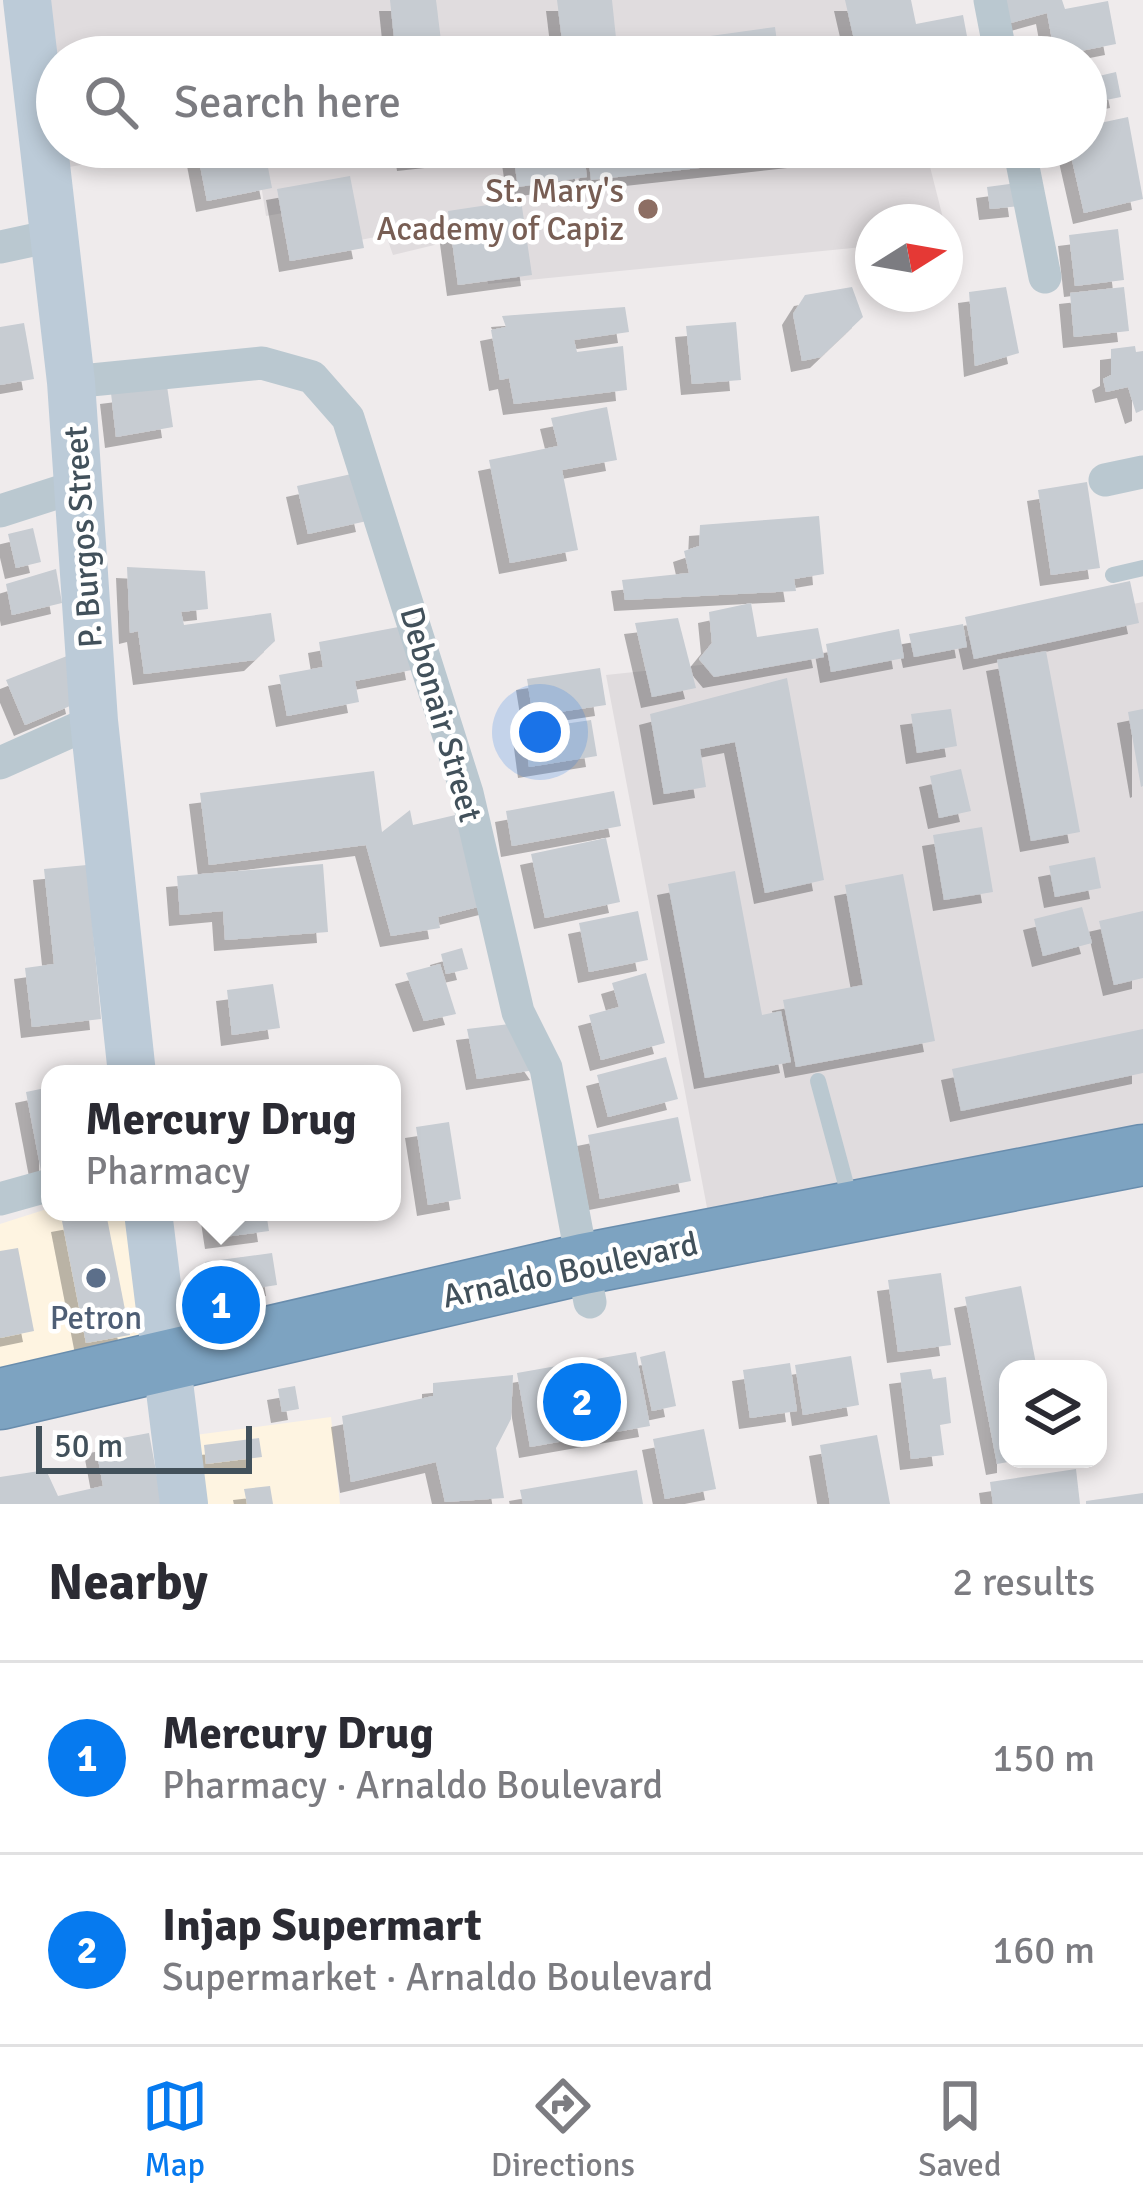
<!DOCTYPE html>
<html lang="en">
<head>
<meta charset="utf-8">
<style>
  body { margin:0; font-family:Signika,sans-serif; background:#f2f2f3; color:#2b2b33 }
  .controls { position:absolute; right:36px; bottom:36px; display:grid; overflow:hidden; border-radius:24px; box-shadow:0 6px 18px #0003 }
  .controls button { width:108px; height:108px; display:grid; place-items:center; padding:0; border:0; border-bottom:3px solid #e1e1e2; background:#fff; color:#2b2b33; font:60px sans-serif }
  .compass { position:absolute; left:855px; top:204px; width:108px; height:108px; border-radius:50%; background:#fff; box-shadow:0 6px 18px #0003; rotate:79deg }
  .scale { position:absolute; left:36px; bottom:30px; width:216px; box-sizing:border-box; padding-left:12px; border:6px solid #42515b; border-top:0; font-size:33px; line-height:42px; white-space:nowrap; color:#42515b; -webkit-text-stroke:9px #fff; paint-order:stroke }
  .you { position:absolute; left:540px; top:732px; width:42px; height:42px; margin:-30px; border:9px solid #fff; border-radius:50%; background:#1a73e8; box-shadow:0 0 0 18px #1a73e833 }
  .badge { display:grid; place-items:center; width:78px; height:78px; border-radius:50%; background:#067aef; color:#fff; font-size:39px; font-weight:700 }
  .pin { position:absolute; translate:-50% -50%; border:6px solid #fff; box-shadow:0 3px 12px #0006 }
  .popup { position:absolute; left:41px; top:1065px; width:360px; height:156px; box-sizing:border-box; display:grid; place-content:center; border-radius:24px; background:#fff; filter:drop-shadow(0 3px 9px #0005); font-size:39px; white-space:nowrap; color:#7c7c81 }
  .popup b { font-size:45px; color:#2b2b33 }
  .popup::after { content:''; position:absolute; left:50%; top:100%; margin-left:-24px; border:24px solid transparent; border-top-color:#fff }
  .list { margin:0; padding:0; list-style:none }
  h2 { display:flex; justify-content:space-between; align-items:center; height:156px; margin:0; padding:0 48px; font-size:51px }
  h2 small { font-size:39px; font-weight:400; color:#7c7c81 }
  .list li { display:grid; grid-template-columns:78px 1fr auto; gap:36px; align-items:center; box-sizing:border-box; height:192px; padding:0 48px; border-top:3px solid #e1e1e2 }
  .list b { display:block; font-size:45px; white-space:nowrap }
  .list p { margin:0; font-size:39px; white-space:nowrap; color:#7c7c81 }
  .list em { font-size:39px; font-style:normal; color:#7c7c81 }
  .icon { flex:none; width:66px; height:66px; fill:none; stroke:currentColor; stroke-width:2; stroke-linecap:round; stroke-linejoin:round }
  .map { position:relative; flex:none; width:1143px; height:1504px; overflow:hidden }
  .search { position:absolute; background:#fff; box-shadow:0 6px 18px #0003; left:36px; right:36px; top:36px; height:132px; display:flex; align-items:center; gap:30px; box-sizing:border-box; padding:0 42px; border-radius:66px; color:#7c7c81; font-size:45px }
  .sheet { height:540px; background:#fff }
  nav { display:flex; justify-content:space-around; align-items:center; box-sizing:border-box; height:168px; border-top:3px solid #e1e1e2; background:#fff; font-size:33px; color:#7c7c81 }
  nav a { display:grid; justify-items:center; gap:6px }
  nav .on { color:#067aef }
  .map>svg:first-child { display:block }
  .commercial { fill:#fef4e1 }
  .education { fill:#e0dcde }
  .building { fill:#c7ccd2; filter:url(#shadow) }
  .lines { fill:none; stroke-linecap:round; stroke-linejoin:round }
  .highway-casing { stroke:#698dad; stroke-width:63 }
  .lane { stroke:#bac8d0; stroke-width:16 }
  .street { stroke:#bac8d0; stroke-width:33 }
  .secondary { stroke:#bccbd8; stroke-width:48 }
  .highway { stroke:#7da3c1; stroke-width:60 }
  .education-dot { fill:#8d6e63; stroke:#fff; stroke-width:4.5 }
  .service-dot { fill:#5c6f8a; stroke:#fff; stroke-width:4.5 }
  .labels { text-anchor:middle; stroke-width:9; stroke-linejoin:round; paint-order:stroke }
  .education-label { font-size:33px; fill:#785e54; stroke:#fff; text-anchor:end }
  .street-label { font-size:33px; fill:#42515b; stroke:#fff }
  .service-label { font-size:33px; fill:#4e5e75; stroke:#fff }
</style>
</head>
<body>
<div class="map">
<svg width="1143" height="1504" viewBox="0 0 1143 1504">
  <defs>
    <filter id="shadow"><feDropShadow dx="-11" dy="11" stdDeviation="0" flood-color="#0004"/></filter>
  </defs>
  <rect width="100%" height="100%" fill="#efebec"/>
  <!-- commercial -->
  <g class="commercial">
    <polygon points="50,1208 124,1212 149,1350 0,1372 0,1224"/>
    <polygon points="331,1417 340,1504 203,1504 195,1435"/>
  </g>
  <!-- education -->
  <g class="education">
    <polygon points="45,0 888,0 902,57 57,57 57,147 182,147 58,169"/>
    <polygon points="255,147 925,147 944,222 873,222 873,246 488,284 484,233 393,255 386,235 360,240 353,201 266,216"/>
    <polygon points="1143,602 1143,1138 712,1234 606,675 975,636"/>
  </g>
  <!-- building -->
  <g class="building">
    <polygon points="390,0 436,0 443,57 396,57"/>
    <polygon points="557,0 612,0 618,57 564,57"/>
    <polygon points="845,0 911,0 916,24 963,15 969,47 983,44 985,57 858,57"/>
    <polygon points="1001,0 1062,0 1065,9 1108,1 1116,44 1055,56 1047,13 1007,24"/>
    <polygon points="775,27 779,57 698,57 696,38"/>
    <polygon points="1116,72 1121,97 1086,104 1086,79"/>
    <polygon points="1128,117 1143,199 1084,213 1069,147 1086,147 1086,126"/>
    <polygon points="210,147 264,147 272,188 207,201 197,150"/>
    <polygon points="406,147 453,147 454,155 408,160"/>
    <polygon points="512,147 583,147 587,177 518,187"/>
    <polygon points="587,147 862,147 862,150 591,180"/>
    <polygon points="350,176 364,248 290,261 277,189"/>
    <polygon points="1017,183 1020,206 990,209 987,187"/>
    <polygon points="521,200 532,275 458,285 448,211"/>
    <polygon points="1118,229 1124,280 1075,286 1069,235"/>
    <polygon points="852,287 863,317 821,357 802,361 793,314 805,295"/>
    <polygon points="1006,287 1019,353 975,366 969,292"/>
    <polygon points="1124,287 1129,331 1074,337 1070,293"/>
    <polygon points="625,307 629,332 574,340 577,352 623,346 627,390 514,404 509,378 500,380 491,330 506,327 502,316"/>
    <polygon points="736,322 741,380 692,384 686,326"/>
    <polygon points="24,323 34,379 0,385 0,327"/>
    <polygon points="1135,346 1136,352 1143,351 1143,410 1136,413 1128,387 1106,392 1103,379 1111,375 1111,349"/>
    <polygon points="167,386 173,427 116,437 111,393"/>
    <polygon points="607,407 617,460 562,470 578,550 510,563 489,460 558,446 551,418"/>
    <polygon points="356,473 367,521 308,534 297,486"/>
    <polygon points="1087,482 1100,568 1051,575 1038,490"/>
    <polygon points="819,516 824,574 794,579 796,591 625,600 622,580 689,573 684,551 699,546 700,525"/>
    <polygon points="33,528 41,562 16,568 8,534"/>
    <polygon points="127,567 205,571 208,609 181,612 184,625 271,613 275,641 255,660 144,674 138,631 130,633"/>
    <polygon points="56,569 62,603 12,615 6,584"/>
    <polygon points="1130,581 1139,623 974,659 965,617"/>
    <polygon points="751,603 757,637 818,628 824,657 714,677 699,659 712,643 709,612"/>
    <polygon points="678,618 696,688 652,697 635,623"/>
    <polygon points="963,624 967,647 914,657 909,634"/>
    <polygon points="409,625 417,669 355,681 359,702 287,716 279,675 323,667 319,642"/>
    <polygon points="899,629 904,658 831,672 826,644"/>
    <polygon points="1046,651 1080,832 1031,841 997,660"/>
    <polygon points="67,656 77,703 25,725 6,680"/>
    <polygon points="600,668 606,705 533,716 527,679"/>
    <polygon points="787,678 824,880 765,893 735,742 700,749 706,787 664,794 650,714"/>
    <polygon points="951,709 957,746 917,753 911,714"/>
    <polygon points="1143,709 1143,786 1141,787 1128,712"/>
    <polygon points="591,720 597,756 529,767 524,730"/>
    <polygon points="961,769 971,811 939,818 930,776"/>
    <polygon points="374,771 382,832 410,810 413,825 468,812 490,904 438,917 440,928 391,936 366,845 209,865 200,793"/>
    <polygon points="614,791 621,826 512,846 506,811"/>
    <polygon points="982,827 993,892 944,900 933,835"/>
    <polygon points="606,838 620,902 545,918 531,854"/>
    <polygon points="1095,857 1101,888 1055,897 1049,866"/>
    <polygon points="323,864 328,932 225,940 223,911 180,915 177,876"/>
    <polygon points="87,865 101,1019 32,1027 25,968 54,964 44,869"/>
    <polygon points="735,871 762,1015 781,1011 791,1062 705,1078 668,884"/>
    <polygon points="903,874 935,1041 796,1067 783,1000 863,985 845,885"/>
    <polygon points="1082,907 1092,943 1043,956 1034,919"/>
    <polygon points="638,911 648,960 589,972 579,923"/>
    <polygon points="1143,911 1143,978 1114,985 1099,921"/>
    <polygon points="462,948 468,969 446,974 441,954"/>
    <polygon points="440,964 456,1014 424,1021 406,973"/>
    <polygon points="646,973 665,1043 601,1060 589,1015 619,1007 612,983"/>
    <polygon points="273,984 280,1028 232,1035 227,990"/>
    <polygon points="510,1024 541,1069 477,1079 467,1029"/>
    <polygon points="1143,1029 1143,1073 961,1111 952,1069"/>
    <polygon points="666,1057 678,1099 608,1117 597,1075"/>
    <polygon points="50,1087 50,1170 41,1171 26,1092"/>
    <polygon points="678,1117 691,1181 600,1199 588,1135"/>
    <polygon points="449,1122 461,1199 428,1205 416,1127"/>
    <polygon points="212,1212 266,1212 269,1231 216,1238"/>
    <polygon points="106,1213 130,1335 86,1343 62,1221"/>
    <polygon points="18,1248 34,1331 0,1338 0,1251"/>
    <polygon points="272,1253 277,1285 209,1295 205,1262"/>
    <polygon points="941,1273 951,1345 898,1352 888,1280"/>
    <polygon points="1021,1286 1037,1369 1008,1369 1008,1462 997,1464 965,1297"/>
    <polygon points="665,1351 676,1406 652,1411 640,1357"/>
    <polygon points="636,1352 650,1426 530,1447 517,1373"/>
    <polygon points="851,1356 859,1405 803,1415 795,1365"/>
    <polygon points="790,1363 797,1411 750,1418 743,1370"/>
    <polygon points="931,1369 933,1379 946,1377 951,1423 940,1425 944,1455 911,1459 900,1373"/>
    <polygon points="513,1375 511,1419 496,1448 504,1498 445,1502 436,1462 351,1482 342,1416 433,1396 433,1383"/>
    <polygon points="295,1386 299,1409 282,1412 278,1389"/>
    <polygon points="704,1429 716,1489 665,1499 653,1439"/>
    <polygon points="149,1433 162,1504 0,1504 0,1477 46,1470 58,1496 103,1486 95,1443"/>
    <polygon points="877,1435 890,1504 830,1504 820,1445"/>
    <polygon points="259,1438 262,1457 206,1464 204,1445"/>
    <polygon points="1076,1469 1080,1504 993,1504 990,1482"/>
    <polygon points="637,1470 643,1504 523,1504 520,1490"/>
    <polygon points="270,1486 273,1504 247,1504 244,1489"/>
    <polygon points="1143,1493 1143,1504 1086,1504 1086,1501"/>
  </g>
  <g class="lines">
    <defs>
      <polyline id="highway" points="0,1399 583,1264 1143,1155"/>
    </defs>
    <!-- highway casing -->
    <use href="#highway" class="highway-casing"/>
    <!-- lane -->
    <g class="lane">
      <polyline points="1113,575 1143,568"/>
      <polyline points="818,1081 851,1203"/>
    </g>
    <!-- street -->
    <g class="street">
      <polyline points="990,0 1001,57"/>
      <polyline points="1019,147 1045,277"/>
      <polyline points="0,247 52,236"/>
      <polyline points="71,382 262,363 312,377 348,418 467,793 518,1012 546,1068 590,1302"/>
      <polyline points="1105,480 1143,472"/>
      <polyline points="0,511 81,485"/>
      <polyline points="0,763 94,721"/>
      <polyline points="0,1199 50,1185"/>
    </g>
    <!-- secondary -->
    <g class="secondary">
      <polyline points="27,0 71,382 94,721 132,1074"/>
      <polyline points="148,1212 184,1504"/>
    </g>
    <!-- highway -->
    <use href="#highway" class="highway"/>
  </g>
  <!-- markers -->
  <circle class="education-dot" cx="648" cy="209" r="12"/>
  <circle class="service-dot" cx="96" cy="1278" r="12"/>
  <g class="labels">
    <!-- education labels -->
    <g class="education-label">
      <text x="624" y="202">St. Mary's<tspan x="624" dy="38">Academy of Capiz</tspan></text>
    </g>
    <!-- street labels -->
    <g class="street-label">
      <text transform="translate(82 537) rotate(-94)" y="12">P. Burgos Street</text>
      <text transform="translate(442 714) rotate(74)" y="12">Debonair Street</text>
      <text transform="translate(570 1269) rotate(-12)" y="12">Arnaldo Boulevard</text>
    </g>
    <!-- service labels -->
    <g class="service-label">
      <text x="96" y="1329">Petron</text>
    </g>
  </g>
</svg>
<div class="controls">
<button><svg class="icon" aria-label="layers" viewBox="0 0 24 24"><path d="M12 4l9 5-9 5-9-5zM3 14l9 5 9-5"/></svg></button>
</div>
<svg class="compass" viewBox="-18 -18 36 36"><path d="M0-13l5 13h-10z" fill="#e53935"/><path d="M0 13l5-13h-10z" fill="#7c7c81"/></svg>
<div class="scale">50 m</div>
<div class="you"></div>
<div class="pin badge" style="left:221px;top:1305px">1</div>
<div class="popup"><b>Mercury Drug</b>Pharmacy</div>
<div class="pin badge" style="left:582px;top:1402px">2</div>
<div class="search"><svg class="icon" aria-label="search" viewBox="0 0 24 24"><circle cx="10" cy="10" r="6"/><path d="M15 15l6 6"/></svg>Search here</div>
</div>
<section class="sheet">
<h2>Nearby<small>2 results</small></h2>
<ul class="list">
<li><span class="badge">1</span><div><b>Mercury Drug</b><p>Pharmacy · Arnaldo Boulevard</p></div><em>150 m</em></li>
<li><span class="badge">2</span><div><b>Injap Supermart</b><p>Supermarket · Arnaldo Boulevard</p></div><em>160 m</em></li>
</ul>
</section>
<nav>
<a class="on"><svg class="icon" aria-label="map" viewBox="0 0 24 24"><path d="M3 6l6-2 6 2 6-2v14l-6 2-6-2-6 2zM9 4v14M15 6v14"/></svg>Map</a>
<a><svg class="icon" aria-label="directions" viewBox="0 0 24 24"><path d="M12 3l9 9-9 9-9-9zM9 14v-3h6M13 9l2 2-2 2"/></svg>Directions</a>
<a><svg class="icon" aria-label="saved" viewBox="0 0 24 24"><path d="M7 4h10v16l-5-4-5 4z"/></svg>Saved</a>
</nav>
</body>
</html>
